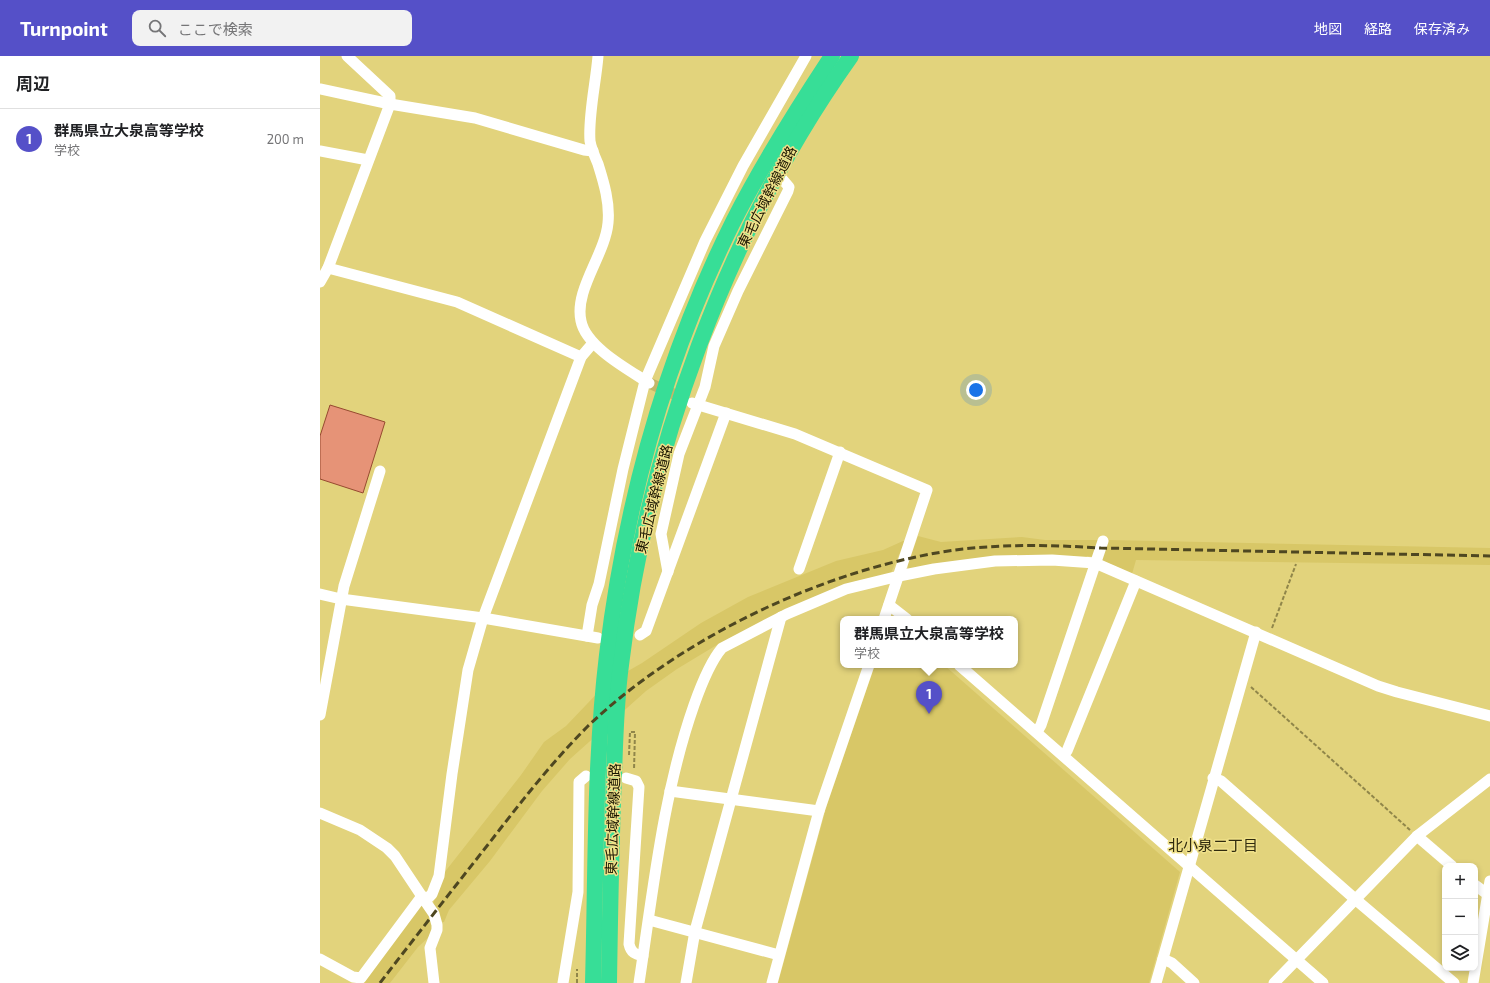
<!DOCTYPE html>
<html lang="ja">
<head>
<meta charset="utf-8">
<style>
  body { margin:0; font-family:"Exo 2","Noto Sans JP",sans-serif; background:#f2f2f2; color:#202124 }
  .controls { position:absolute; right:12px; bottom:12px; display:grid; overflow:hidden; border-radius:8px; box-shadow:0 2px 6px #0003 }
  .controls button { width:36px; height:36px; display:grid; place-items:center; padding:0; border:0; border-bottom:1px solid #e0e0e0; background:#fff; color:#202124; font:20px sans-serif }
  .you { position:absolute; left:656px; top:334px; width:14px; height:14px; margin:-10px; border:3px solid #fff; border-radius:50%; background:#1a73e8; box-shadow:0 0 0 6px #1a73e833 }
  .badge { display:grid; place-items:center; width:26px; height:26px; border-radius:50%; background:#5550c8; color:#fff; font-size:13px; font-weight:700 }
  .pin { position:absolute; translate:-50% -33px; filter:drop-shadow(0 1px 2px #0008) }
  .pin::after { content:''; position:absolute; top:21px; width:14px; height:12px; background:inherit; clip-path:polygon(0 0,100% 0,50% 100%) }
  .popup { position:absolute; left:520px; top:560px; width:178px; height:52px; box-sizing:border-box; display:grid; place-content:center; border-radius:8px; background:#fff; filter:drop-shadow(0 1px 3px #0005); font-size:13px; white-space:nowrap; color:#757577 }
  .popup b { font-size:15px; color:#202124 }
  .popup::after { content:''; position:absolute; left:50%; top:100%; margin-left:-8px; border:8px solid transparent; border-top-color:#fff }
  .list { margin:0; padding:0; list-style:none }
  h2 { display:flex; justify-content:space-between; align-items:center; height:52px; margin:0; padding:0 16px; font-size:17px }
  h2 small { font-size:13px; font-weight:400; color:#757577 }
  .list li { display:grid; grid-template-columns:26px 1fr auto; gap:12px; align-items:center; box-sizing:border-box; height:60px; padding:0 16px; border-top:1px solid #e0e0e0 }
  .list b { display:block; font-size:15px; white-space:nowrap }
  .list p { margin:0; font-size:13px; white-space:nowrap; color:#757577 }
  .list em { font-size:13px; font-style:normal; color:#757577 }
  .icon { flex:none; width:22px; height:22px; fill:none; stroke:currentColor; stroke-width:2; stroke-linecap:round; stroke-linejoin:round }
  .map { position:relative; flex:none; width:1170px; height:927px; overflow:hidden }
  header { display:flex; align-items:center; gap:24px; box-sizing:border-box; height:56px; padding:0 20px; background:#5550c8; color:#fff }
  header strong { font-size:19px }
  nav { display:flex; gap:22px; margin-inline-start:auto; font-size:14px }
  .search { width:280px; height:36px; background:#f2f2f2; display:flex; align-items:center; gap:10px; box-sizing:border-box; padding:0 14px; border-radius:8px; color:#757577; font-size:15px }
  main { display:flex }
  aside { flex:1; background:#fff }
  .map>svg:first-child { display:block }
  .built { fill:#d8c767 }
  .building { fill:#e69377; stroke:#964a30 }
  .lines { fill:none; stroke-linecap:round; stroke-linejoin:round }
  .minor-tunnel { stroke:#c4b669; stroke-width:11; stroke-dasharray:11 5.5; stroke-linecap:butt }
  .path { stroke:#90864a; stroke-width:2; stroke-dasharray:4 2; stroke-linecap:butt }
  .minor { stroke:#fff; stroke-width:11 }
  .highway { stroke:#37de97; stroke-width:16 }
  .rail { stroke:#4e4721; stroke-width:3; stroke-dasharray:8 4; stroke-linecap:butt }
  .labels { text-anchor:middle; stroke-width:3; stroke-linejoin:round; paint-order:stroke }
  .street-label { font-size:14px; fill:#181400; stroke:#efe089 }
  .neighbourhood-label { font-size:15px; fill:#2f2a0e; stroke:#efe089 }
</style>
</head>
<body>
<header>
<strong>Turnpoint</strong>
<div class="search"><svg class="icon" aria-label="search" viewBox="0 0 24 24"><circle cx="10" cy="10" r="6"/><path d="M15 15l6 6"/></svg>ここで検索</div>
<nav><a>地図</a><a>経路</a><a>保存済み</a></nav>
</header>
<main>
<aside>
<h2>周辺<small></small></h2>
<ul class="list">
<li><span class="badge">1</span><div><b>群馬県立大泉高等学校</b><p>学校</p></div><em>200 m</em></li>
</ul>
</aside>
<div class="map">
<svg width="1170" height="927" viewBox="0 0 1170 927">
  <rect width="100%" height="100%" fill="#e2d37c"/>
  <!-- built -->
  <g class="built">
    <polygon points="598,480 621,486 702,481 725,484 778,484 774,501 767,500 766,502 588,514 588,508"/>
    <polygon points="789,484 1170,492 1170,509 816,504 812,518 781,504 784,489"/>
    <polygon points="583,485 585,485 571,517 400,587 357,613 326,635 250,703 222,735 170,805 129,854 124,866 122,866 113,848 124,817 201,719 224,686 246,670 287,627 322,607 381,567 428,541 516,505 563,494"/>
    <polygon points="555,609 624,609 860,816 829,927 458,927 507,749"/>
    <polygon points="102,850 113,864 110,880 98,891 70,927 44,927 99,851"/>
  </g>
  <!-- building -->
  <polygon class="building" points="10,349 65,366 43,437 0,423 0,380"/>
  <g class="lines">
    <!-- minor-tunnel -->
    <polyline class="minor-tunnel" points="329,327 367,344"/>
    <!-- path -->
    <g class="path">
      <polyline points="952,572 976,508"/>
      <polyline points="931,631 1090,774"/>
      <polyline points="309,699 310,676 315,676 314,714"/>
      <polyline points="257,927 257,913"/>
    </g>
    <!-- minor -->
    <g class="minor">
      <path d="M278 0C276 26 268 60 270 85 271 92 275 101 278 108 284 127 290 147 288 167 285 199 254 234 261 265 266 291 309 314 329 327"/>
      <polyline points="0,33 70,48 155,62 264,94 273,95"/>
      <polyline points="0,95 48,104"/>
      <polyline points="8,212 137,246 261,301"/>
      <polyline points="0,226 8,212 70,48 70,40 27,0"/>
      <polyline points="372,347 475,378 607,434 564,563"/>
      <polyline points="479,513 520,396"/>
      <polyline points="348,516 341,478 359,398 385,331 394,290 418,235 468,135 469,131 463,124 455,120"/>
      <polyline points="0,538 21,543 163,562 278,582"/>
      <polyline points="569,549 587,563"/>
      <polyline points="320,579 326,575 406,357"/>
      <polyline points="267,580 272,549 279,528 303,413 325,325 385,185 423,110 486,0"/>
      <polyline points="639,609 1003,927"/>
      <polyline points="0,659 24,530 60,415"/>
      <polyline points="717,676 721,669 783,485"/>
      <polyline points="747,695 816,525"/>
      <path d="M306 722 316 725 319 731 309 888C311 897 315 898 323 900"/>
      <polyline points="893,722 901,725 1035,843 1134,927"/>
      <polyline points="350,735 499,755"/>
      <polyline points="0,757 40,774 67,792 75,800 105,845 114,858 117,869 117,874 110,892 114,927"/>
      <polyline points="1097,780 1132,810"/>
      <polyline points="1155,829 1170,840"/>
      <polyline points="105,845 112,838 119,820 132,718 148,614 163,562 261,301 273,287"/>
      <polyline points="329,864 459,899"/>
      <polyline points="0,903 33,921 41,922 102,840"/>
      <polyline points="843,903 852,907 874,927"/>
      <polyline points="243,927 258,836 259,726 266,720"/>
      <path d="M319 927C333 835 343 737 374 649 380 632 390 606 402 592L467 558 526 533 579 520 614 513 675 505 732 504 775 507 1058 630 1077 636 1170 660"/>
      <polyline points="366,927 375,875 461,561"/>
      <polyline points="452,927 499,755 549,609"/>
      <polyline points="836,927 936,576"/>
      <polyline points="954,927 1097,780 1170,723"/>
      <polyline points="1153,927 1170,825"/>
    </g>
    <!-- highway -->
    <g class="highway">
      <path d="M273 927C276 818 274 707 287 599 305 449 346 300 414 164 443 107 477 53 512 0"/>
      <path d="M289 927C290 858 291 790 294 721 295 684 296 646 301 609 326 396 407 174 531 0"/>
    </g>
    <!-- rail -->
    <path class="rail" d="M60 927C96 880 133 833 170 786 201 746 232 706 268 670 362 580 513 509 643 493 689 488 734 489 781 492L1170 500"/>
  </g>
  <g class="labels">
    <!-- street labels -->
    <g class="street-label">
      <text transform="translate(447 141) rotate(-63)" y="5">東毛広域幹線道路</text>
      <text transform="translate(334 443) rotate(-76)" y="5">東毛広域幹線道路</text>
      <text transform="translate(293 763) rotate(-88)" y="5">東毛広域幹線道路</text>
    </g>
    <!-- neighbourhood labels -->
    <g class="neighbourhood-label">
      <text x="893" y="795">北小泉二丁目</text>
    </g>
  </g>
</svg>
<div class="controls">
<button>+</button>
<button>−</button>
<button><svg class="icon" aria-label="layers" viewBox="0 0 24 24"><path d="M12 4l9 5-9 5-9-5zM3 14l9 5 9-5"/></svg></button>
</div>
<div class="you"></div>
<div class="pin badge" style="left:609px;top:658px">1</div>
<div class="popup"><b>群馬県立大泉高等学校</b>学校</div>
</div>
</main>
</body>
</html>
